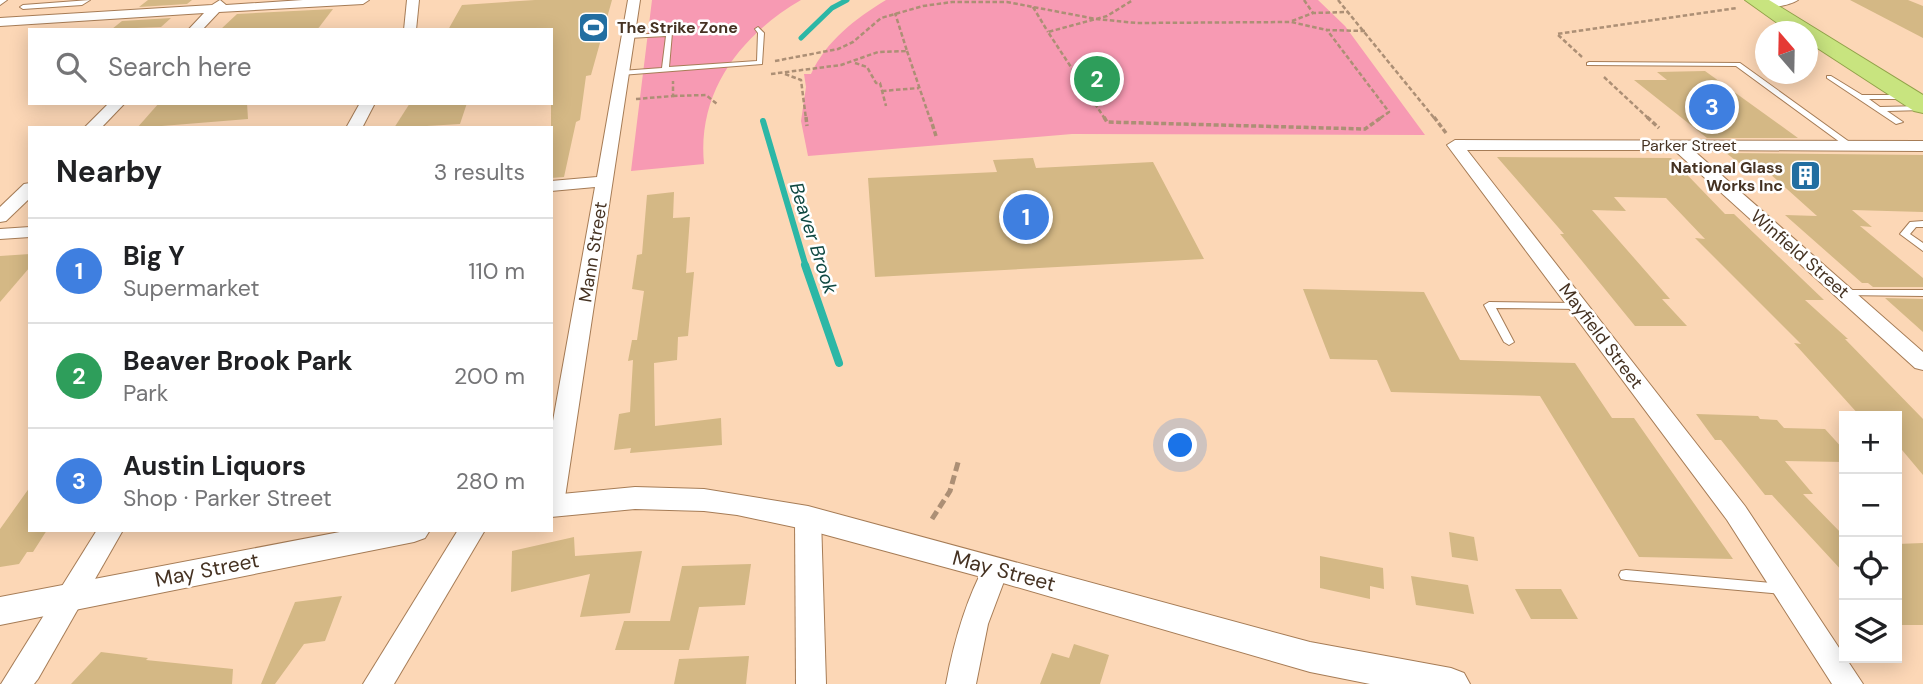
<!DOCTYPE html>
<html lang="en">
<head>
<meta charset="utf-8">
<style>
  body { margin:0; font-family:"DM Sans",sans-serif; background:#f2f2f2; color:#202124 }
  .controls { position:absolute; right:21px; bottom:21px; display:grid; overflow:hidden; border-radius:0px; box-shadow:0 4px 18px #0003 }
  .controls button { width:63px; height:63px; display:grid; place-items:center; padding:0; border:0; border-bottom:2px solid #e0e0e0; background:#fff; color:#202124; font:35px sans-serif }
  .compass { position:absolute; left:1755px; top:21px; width:63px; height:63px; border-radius:50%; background:#fff; box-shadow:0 4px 18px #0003; rotate:340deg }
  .you { position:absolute; left:1181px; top:446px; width:24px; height:24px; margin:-18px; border:5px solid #fff; border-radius:50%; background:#1a73e8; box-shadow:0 0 0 10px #1a73e833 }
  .badge { display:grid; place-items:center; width:46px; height:46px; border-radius:50%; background:#1a73e8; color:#fff; font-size:23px; font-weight:700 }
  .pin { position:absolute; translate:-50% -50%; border:4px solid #fff; box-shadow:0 2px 7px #0006 }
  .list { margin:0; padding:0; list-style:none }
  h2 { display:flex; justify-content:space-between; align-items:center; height:91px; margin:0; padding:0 28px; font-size:30px }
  h2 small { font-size:23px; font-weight:400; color:#757577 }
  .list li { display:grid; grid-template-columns:46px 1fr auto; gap:21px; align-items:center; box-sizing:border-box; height:105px; padding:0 28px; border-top:2px solid #e0e0e0 }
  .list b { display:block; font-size:26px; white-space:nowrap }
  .list p { margin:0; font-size:23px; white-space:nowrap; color:#757577 }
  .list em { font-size:23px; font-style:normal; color:#757577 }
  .icon { flex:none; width:38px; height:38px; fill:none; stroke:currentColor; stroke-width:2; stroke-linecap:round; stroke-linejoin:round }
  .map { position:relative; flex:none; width:1923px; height:684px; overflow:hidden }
  .search { position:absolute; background:#fff; box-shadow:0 4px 18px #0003; left:28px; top:28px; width:525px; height:77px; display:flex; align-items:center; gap:18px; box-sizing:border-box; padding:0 24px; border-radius:0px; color:#757577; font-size:26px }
  .panel { position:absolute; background:#fff; box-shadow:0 4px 18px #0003; left:28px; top:126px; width:525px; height:406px; border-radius:0px }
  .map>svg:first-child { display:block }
  .green { fill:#f79ab3 }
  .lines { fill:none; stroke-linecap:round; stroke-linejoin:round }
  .stream-far2 { stroke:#2cb7a6; stroke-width:5 }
  .stream-far1 { stroke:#2cb7a6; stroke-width:6 }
  .stream { stroke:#2cb7a6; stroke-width:8 }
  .building { fill:#d4b885 }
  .service-casing { stroke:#a67c56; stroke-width:2 }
  .minor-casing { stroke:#a67c56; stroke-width:2 }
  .tertiary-casing { stroke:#a67c56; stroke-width:2 }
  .trunk-casing { stroke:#92a24a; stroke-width:2 }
  .path-far2 { stroke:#ac8f75; stroke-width:2.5; stroke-dasharray:4.5 2.5; stroke-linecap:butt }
  .path-far1 { stroke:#ac8f75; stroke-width:3.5; stroke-dasharray:5 2.5; stroke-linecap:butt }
  .path { stroke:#ac8f75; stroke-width:5; stroke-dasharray:9 4.5; stroke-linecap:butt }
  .service { fill:#fff; fill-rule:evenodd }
  .minor { fill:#fff; fill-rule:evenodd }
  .tertiary { fill:#fff; fill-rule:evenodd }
  .trunk { fill:#c8e47f; fill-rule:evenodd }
  .labels { text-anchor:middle; stroke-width:5; stroke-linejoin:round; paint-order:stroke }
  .far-poi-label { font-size:16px; font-weight:bold; fill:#453222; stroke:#fff; text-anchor:start }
  .far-street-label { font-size:16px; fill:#453222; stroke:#fff }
  .street-label { font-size:18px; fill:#453222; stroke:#fff }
  .water-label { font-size:19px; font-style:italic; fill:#0f4841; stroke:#fff }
  .near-street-label { font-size:21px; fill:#453222; stroke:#fff }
</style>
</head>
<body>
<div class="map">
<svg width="1923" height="684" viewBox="0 0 1923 684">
  <rect width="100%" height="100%" fill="#fcd7b6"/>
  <!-- green -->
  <g class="green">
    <path d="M652 0H801C741 35 697 91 704 164L631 171Z"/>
    <path d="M886 0H1318L1345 26 1425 135 1072 134 808 156 801 121 806 87 804 74H811C827 40 855 19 886 0Z"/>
  </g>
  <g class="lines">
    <!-- stream-far2 -->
    <polyline class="stream-far2" points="801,38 832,8 847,0"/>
    <!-- stream-far1 -->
    <polyline class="stream-far1" points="763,121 806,267"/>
    <!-- stream -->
    <polyline class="stream" points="805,265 839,363"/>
  </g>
  <!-- building -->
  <g class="building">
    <polygon points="148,0 192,0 187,4 139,7"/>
    <polygon points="535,0 612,0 591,75 586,76 580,120 576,122 564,177 551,178 551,30 448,30 462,5"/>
    <polygon points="1850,0 1908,0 1923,6 1923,38"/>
    <polygon points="333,9 317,30 220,30 237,14"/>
    <polygon points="171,18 161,27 112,29 122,21"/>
    <polygon points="1705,71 1798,138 1707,138 1634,80 1667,80 1657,72"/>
    <polygon points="159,103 247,103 248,119 137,128"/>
    <polygon points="410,103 467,103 460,124 394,128"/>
    <polygon points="1726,153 1923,155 1923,212 1852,210 1872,227 1860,226 1923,278 1923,287 1873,287 1868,283 1862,283 1785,215 1817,216 1769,173 1752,173"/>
    <polygon points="1497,157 1671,158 1725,214 1734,214 1824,300 1805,300 1848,339 1845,339 1923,419 1923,475 1897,444 1897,416 1860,416 1794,343 1801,344 1695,238 1705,239 1666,198 1614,197 1626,211 1592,210 1670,299 1662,299 1687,326 1635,326 1560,234 1564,234"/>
    <polygon points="1033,158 1036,168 1153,162 1204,259 875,277 868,178 997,172 993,160"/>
    <polygon points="674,192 673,218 690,217 686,273 694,272 688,336 678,337 677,360 654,363 655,426 721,418 722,445 630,453 631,448 614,450 619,414 630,412 633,360 628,361 632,340 637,340 644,291 632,289 637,255 642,254 647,195"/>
    <polygon points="30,254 30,267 0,302 0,256"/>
    <polygon points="1303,289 1424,292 1460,360 1575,363 1612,418 1634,418 1733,559 1639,557 1540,396 1391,392 1377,360 1330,359"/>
    <polygon points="1885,298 1923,299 1923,332"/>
    <polygon points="1696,414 1758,416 1760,419 1777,420 1784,428 1825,429 1844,450 1844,462 1785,461 1813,494 1803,494 1844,536 1844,573 1772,495 1765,495 1721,440 1715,440"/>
    <polygon points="30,487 30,530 47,530 33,552 27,552 19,564 0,567 0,529"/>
    <polygon points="1449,532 1474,537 1478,561 1452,557"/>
    <polygon points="574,537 575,556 642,551 630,613 580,617 590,574 511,592 512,551"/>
    <polygon points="1923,543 1923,625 1897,625 1897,544"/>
    <polygon points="1320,556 1383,568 1384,589 1370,586 1370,599 1320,588"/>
    <polygon points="751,564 745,605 699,607 689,650 615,650 624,621 670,621 682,566"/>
    <polygon points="1411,576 1468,585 1474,614 1416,605"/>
    <polygon points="1515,589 1561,589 1578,619 1531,619"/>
    <polygon points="342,596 325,641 304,644 275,684 261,684 295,602"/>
    <polygon points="1074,644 1109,655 1100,684 1040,684 1052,653 1069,658"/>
    <polygon points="101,652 148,658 146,660 233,669 232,684 71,684"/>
    <polygon points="749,656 746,684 674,684 679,659"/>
  </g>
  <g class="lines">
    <defs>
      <g id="service">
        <polygon points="90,0 82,5 23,9 20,7 23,5"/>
        <polygon points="758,27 764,33 762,64 621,75 617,73 621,71 662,68 666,36 628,38 626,37 626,35 672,33 669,67 757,61 758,33 755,29"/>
        <polygon points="1589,62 1740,63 1855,146 1854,148 1848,148 1736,66 1587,65 1587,63"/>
        <polygon points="1827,76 1831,76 1862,95 1906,95 1910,97 1906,99 1869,99 1880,107 1923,106 1923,110 1887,111 1903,122 1896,124 1827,78"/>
        <polygon points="1923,221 1923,227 1916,227 1910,234 1923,243 1923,251 1900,234 1910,222"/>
        <polygon points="1844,290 1923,290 1923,296 1841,295 1839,293"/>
        <polygon points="1489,302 1579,303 1584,306 1579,309 1496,308 1514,342 1509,345 1504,342 1484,305"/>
        <polygon points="1626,570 1783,584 1788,585 1790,589 1788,593 1783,594 1626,580 1621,579 1619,575 1621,571"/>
      </g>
      <g id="minor">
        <polygon points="0,0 7,0 0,5"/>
        <polygon points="220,0 226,5 303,0 369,0 363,4 219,12 202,30 188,30 204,13 0,26 0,18 212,5"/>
        <polygon points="407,0 419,0 416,30 404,30"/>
        <polygon points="628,0 640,0 564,504 560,510 551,513 551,432 595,187 551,191 551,181 597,177"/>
        <path d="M1765 0H1798C1789 6 1765 10 1756 4Z"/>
        <polygon points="109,103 125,103 101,128 84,128"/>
        <polygon points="360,103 375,103 362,128 346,128"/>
        <polygon points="1455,140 1923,141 1923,151 1693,150 1923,352 1923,370 1915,368 1674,150 1467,150 1745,506 1863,684 1832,684 1727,520 1447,145"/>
        <polygon points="30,183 30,198 6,221 0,222 0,207 24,184"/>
        <polygon points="30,227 30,237 0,239 0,229"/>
        <polygon points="808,509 817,511 821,518 826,684 796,684 795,518 799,511"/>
        <polygon points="97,530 123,530 38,679 34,684 1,684"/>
        <polygon points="458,530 485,530 394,684 363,684"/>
        <path d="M996 558 1005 561 1009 568 988 624 976 684H946C954 641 966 599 987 561Z"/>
      </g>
      <g id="tertiary">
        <polygon points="635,487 704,489 808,506 1310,642 1451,668 1464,673 1470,684 1370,684 1310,672 996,581 808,530 737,515 704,511 635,509 551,517 551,495"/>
        <polygon points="350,530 430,530 425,538 414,542 0,625 0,597"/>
      </g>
      <polygon id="trunk" points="1745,0 1769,0 1923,95 1923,113 1914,111 1808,42 1808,32 1790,32"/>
    </defs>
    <!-- service casing -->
    <use href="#service" class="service-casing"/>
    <!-- minor casing -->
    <use href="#minor" class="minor-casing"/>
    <!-- tertiary casing -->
    <use href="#tertiary" class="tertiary-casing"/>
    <!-- trunk casing -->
    <use href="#trunk" class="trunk-casing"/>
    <!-- path-far2 -->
    <g class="path-far2">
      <polyline points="1304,0 1313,13"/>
      <polyline points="1338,0 1435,119"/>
      <polyline points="1033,7 1048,32"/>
      <polyline points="1292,21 1313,13 1348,12"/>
      <polyline points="1365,31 1327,30 1389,112 1379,119"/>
      <polyline points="907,51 930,119"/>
      <polyline points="1582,57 1557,34 1737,8"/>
      <polyline points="775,61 838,49 853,42 881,18 923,6 952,2 1007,2 1096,19 1137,23 1291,22 1327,30"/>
      <polyline points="855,63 867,67 876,83 880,83 886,106"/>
      <polyline points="771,74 841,65 878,52 907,51 895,13"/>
      <polyline points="785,74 801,80 806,119"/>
      <polyline points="1604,77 1649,119"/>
      <polyline points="882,91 919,88"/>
      <polyline points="673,96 706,95 717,104"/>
      <polyline points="636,99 673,96 673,81"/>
      <polyline points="1105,119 1048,32 1107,16 1133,0"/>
    </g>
    <!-- path-far1 -->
    <g class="path-far1">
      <polyline points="806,117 807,126"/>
      <polyline points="930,117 936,136"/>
      <polyline points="1104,117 1107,122 1365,129 1382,117"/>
      <polyline points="1434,117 1446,133"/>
      <polyline points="1647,117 1659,128"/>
    </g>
    <!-- path -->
    <polyline class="path" points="932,519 950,491 959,459"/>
    <!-- service -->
    <use href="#service" class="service"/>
    <!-- minor -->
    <use href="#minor" class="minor"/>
    <!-- tertiary -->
    <use href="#tertiary" class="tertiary"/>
    <!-- trunk -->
    <use href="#trunk" class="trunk"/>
  </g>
  <!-- icons -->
  <defs>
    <symbol id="stadium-square" viewBox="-11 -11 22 22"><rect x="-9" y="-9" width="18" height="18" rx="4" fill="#226ea1" stroke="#fff"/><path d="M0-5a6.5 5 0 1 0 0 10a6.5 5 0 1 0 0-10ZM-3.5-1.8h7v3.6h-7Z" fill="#fff"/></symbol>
    <symbol id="building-square" viewBox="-11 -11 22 22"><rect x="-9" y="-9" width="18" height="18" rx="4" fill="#226ea1" stroke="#fff"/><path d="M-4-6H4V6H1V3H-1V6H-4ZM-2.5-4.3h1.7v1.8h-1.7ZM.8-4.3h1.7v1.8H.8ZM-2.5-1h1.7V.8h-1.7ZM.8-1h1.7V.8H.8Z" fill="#fff"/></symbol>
  </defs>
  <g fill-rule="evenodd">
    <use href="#stadium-square" x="576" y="10" width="35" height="35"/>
    <use href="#building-square" x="1788" y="158" width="35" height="35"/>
  </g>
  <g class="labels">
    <!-- far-poi labels -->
    <g class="far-poi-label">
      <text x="617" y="33">The Strike Zone</text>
      <text x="1783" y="173" text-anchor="end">National Glass<tspan x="1783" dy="18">Works Inc</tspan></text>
    </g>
    <!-- far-street labels -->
    <g class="far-street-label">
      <text x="1689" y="151">Parker Street</text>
    </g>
    <!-- street labels -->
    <g class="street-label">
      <text transform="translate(593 252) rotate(-81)" y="6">Mann Street</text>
      <text transform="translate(1800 254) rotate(41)" y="6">Winfield Street</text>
      <text transform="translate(1601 336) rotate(53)" y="6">Mayfield Street</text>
    </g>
    <!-- water labels -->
    <g class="water-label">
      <text transform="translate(814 238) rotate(72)" y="7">Beaver Brook</text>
    </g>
    <!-- near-street labels -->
    <g class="near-street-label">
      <text transform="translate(207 570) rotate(-11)" y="7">May Street</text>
      <text transform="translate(1004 571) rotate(15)" y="7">May Street</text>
    </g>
  </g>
</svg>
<div class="controls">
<button>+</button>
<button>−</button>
<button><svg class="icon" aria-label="locate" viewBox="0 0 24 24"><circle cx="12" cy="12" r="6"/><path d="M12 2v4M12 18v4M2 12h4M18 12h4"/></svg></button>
<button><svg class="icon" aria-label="layers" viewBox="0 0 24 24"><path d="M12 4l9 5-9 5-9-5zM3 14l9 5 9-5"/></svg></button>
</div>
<svg class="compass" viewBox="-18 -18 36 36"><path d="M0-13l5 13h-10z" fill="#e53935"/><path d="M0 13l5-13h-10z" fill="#757577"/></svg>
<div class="you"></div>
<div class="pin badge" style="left:1026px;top:217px;background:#3f7fe0">1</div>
<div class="pin badge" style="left:1097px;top:79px;background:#2e9e5b">2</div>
<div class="pin badge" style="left:1712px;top:107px;background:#3f7fe0">3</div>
<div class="search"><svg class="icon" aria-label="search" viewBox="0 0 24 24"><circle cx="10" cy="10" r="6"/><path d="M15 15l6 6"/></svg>Search here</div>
<section class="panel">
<h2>Nearby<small>3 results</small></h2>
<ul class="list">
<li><span class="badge" style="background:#3f7fe0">1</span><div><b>Big Y</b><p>Supermarket</p></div><em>110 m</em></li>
<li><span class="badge" style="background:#2e9e5b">2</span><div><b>Beaver Brook Park</b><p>Park</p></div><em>200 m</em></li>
<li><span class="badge" style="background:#3f7fe0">3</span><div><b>Austin Liquors</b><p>Shop · Parker Street</p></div><em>280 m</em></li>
</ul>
</section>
</div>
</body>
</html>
